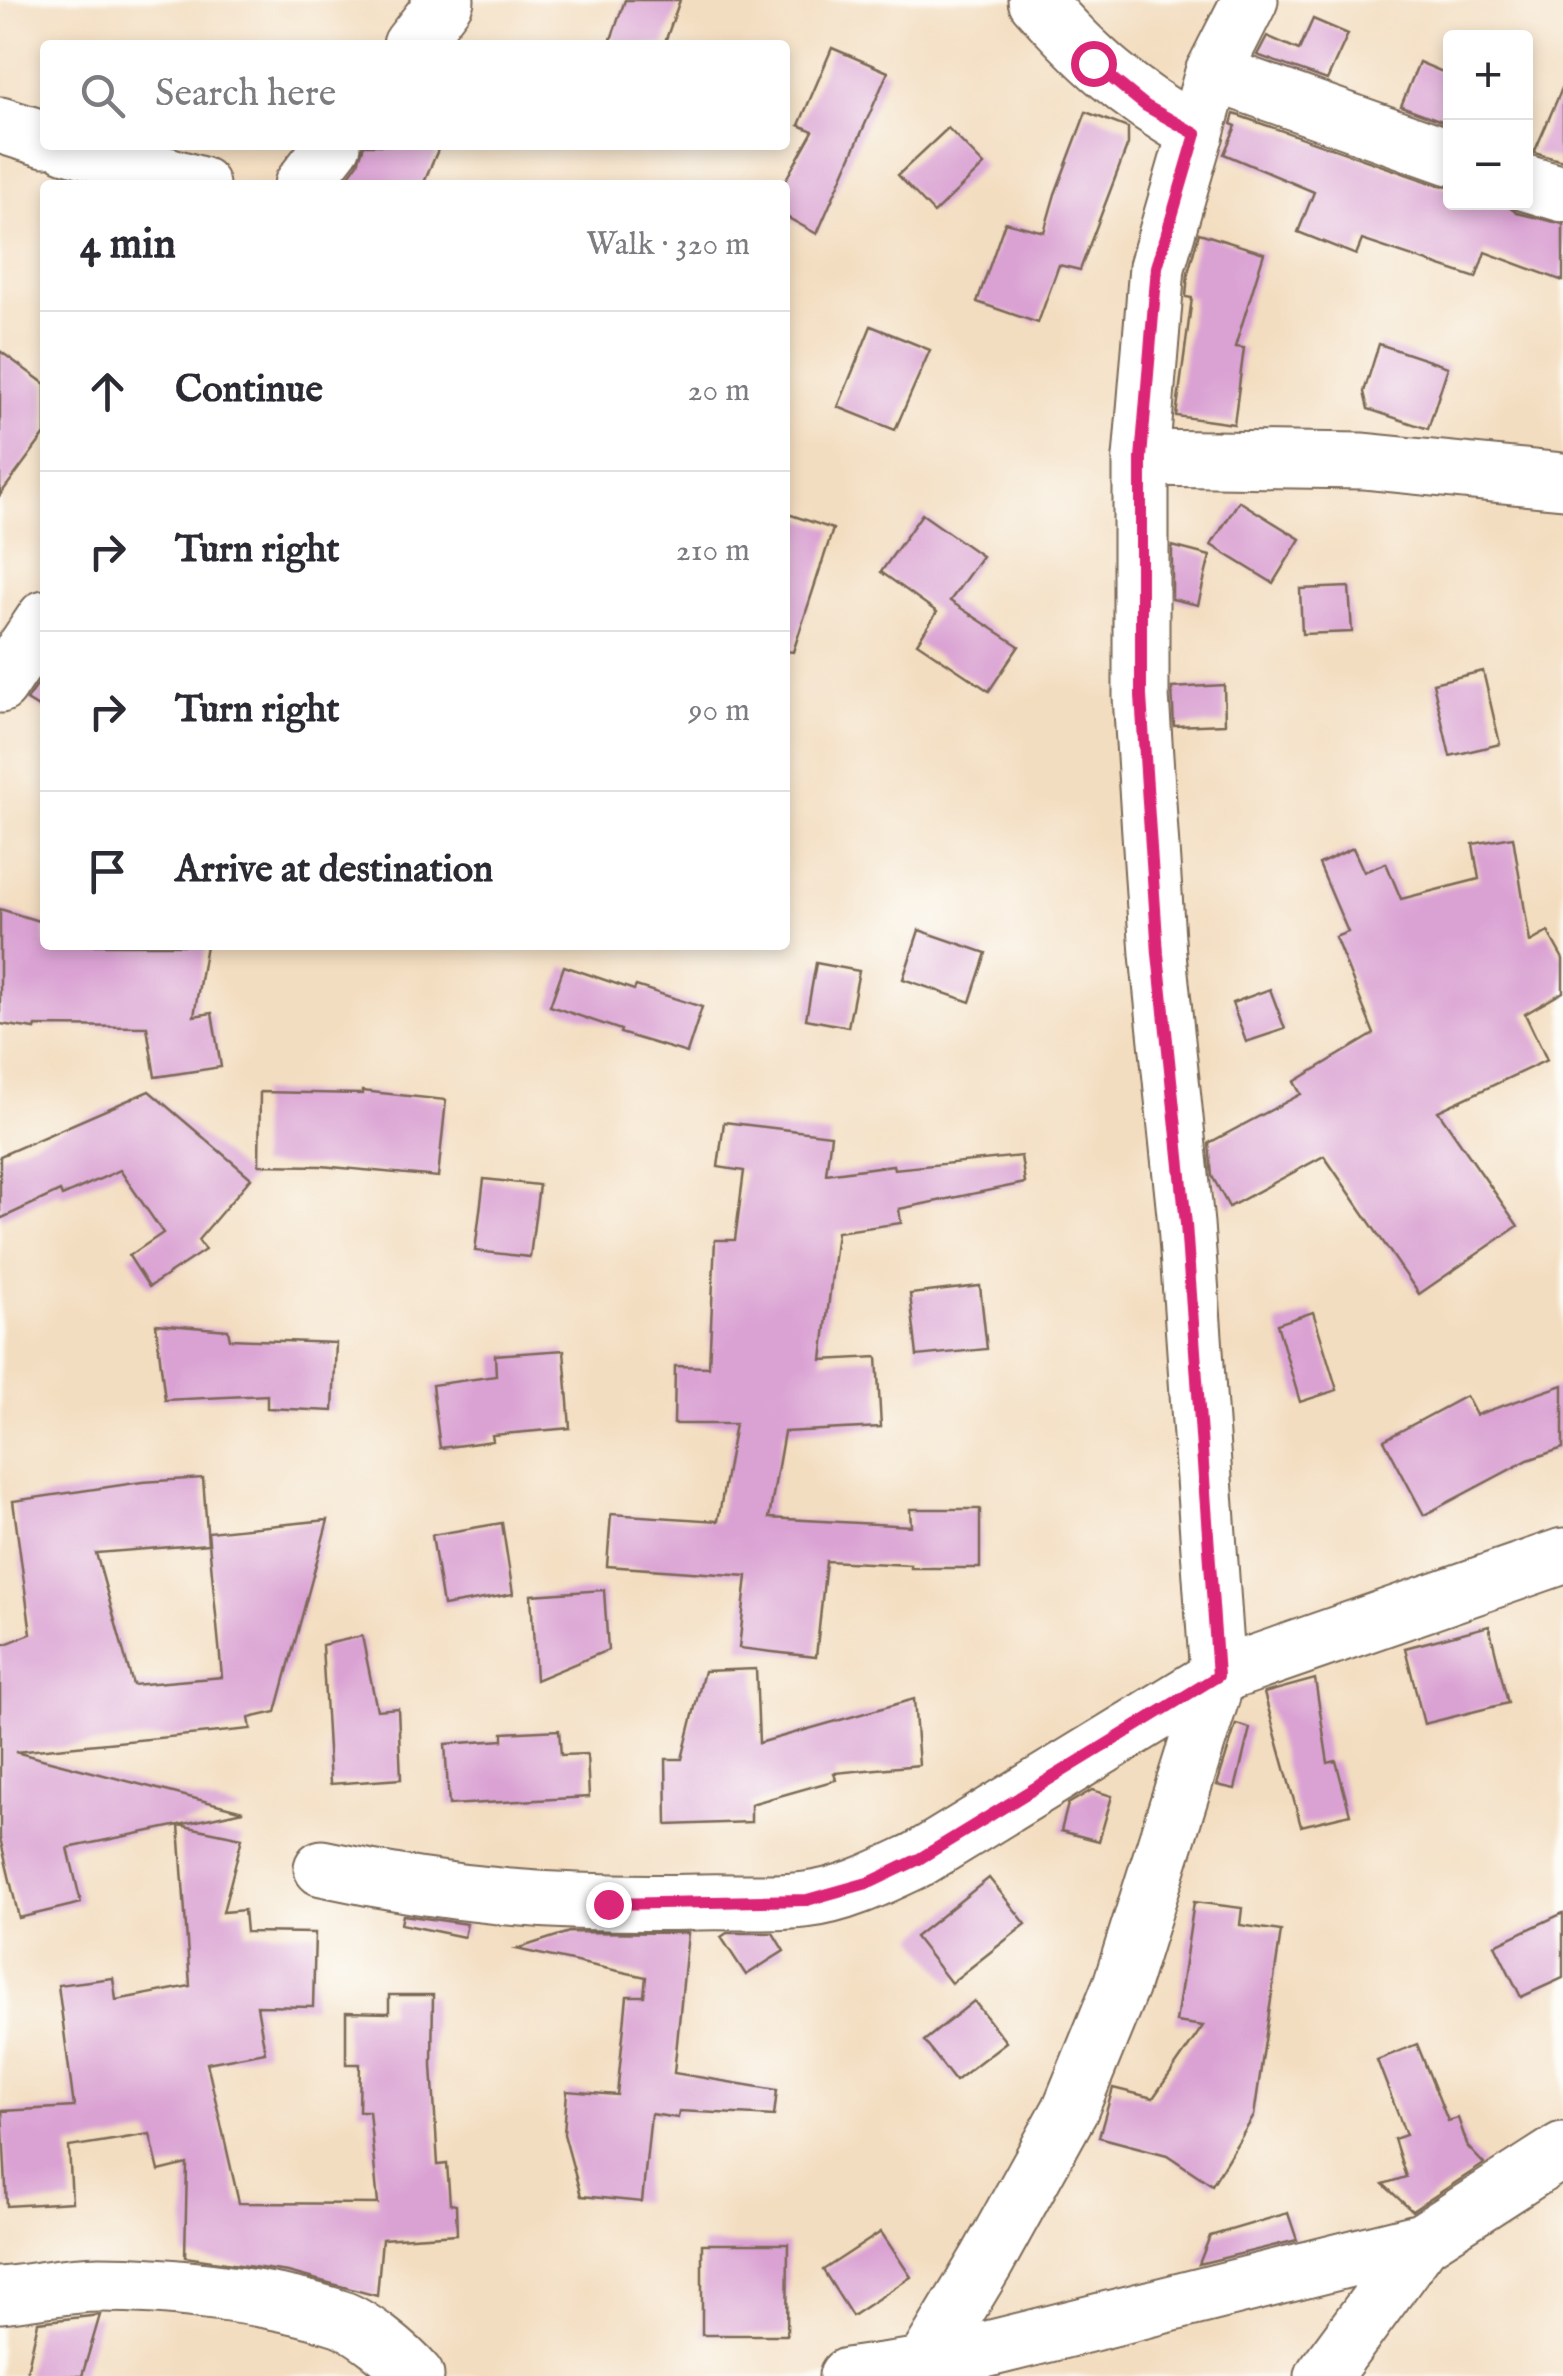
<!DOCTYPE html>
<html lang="en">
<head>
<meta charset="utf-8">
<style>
  body { margin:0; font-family:"IM FELL English",serif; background:#f2f2f3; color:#2b2b33 }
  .controls { position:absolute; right:30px; top:30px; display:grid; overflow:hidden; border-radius:10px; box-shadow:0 5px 15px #0003 }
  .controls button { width:90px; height:90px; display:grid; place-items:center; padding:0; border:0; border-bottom:2px solid #e1e1e2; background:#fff; color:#2b2b33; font:50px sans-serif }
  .stop { position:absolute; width:30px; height:30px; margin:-22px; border:8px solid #db2777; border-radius:50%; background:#fff }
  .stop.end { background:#db2777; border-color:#fff; box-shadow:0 2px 10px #0008 }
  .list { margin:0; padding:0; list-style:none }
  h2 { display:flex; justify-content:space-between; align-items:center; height:130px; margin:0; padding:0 40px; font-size:42px }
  h2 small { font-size:32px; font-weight:400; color:#7c7c81 }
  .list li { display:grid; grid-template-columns:65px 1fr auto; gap:30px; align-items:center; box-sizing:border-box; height:160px; padding:0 40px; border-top:2px solid #e1e1e2 }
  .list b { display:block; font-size:38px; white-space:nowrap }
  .list em { font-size:32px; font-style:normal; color:#7c7c81 }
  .icon { flex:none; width:55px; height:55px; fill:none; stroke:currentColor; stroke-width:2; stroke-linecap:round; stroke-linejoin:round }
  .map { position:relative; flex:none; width:1563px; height:2376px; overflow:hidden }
  .search { position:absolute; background:#fff; box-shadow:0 5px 15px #0003; left:40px; top:40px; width:750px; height:110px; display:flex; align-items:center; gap:25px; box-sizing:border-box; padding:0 35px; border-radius:10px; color:#7c7c81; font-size:38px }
  .panel { position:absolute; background:#fff; box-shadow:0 5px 15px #0003; left:40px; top:180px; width:750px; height:770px; border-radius:10px }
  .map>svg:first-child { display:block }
  .building { fill:#daa2d3 }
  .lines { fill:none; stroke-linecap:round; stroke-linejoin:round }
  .minor-casing { stroke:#7b6957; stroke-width:59 }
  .minor { stroke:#fff; stroke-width:55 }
  .route { stroke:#db2777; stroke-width:12 }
</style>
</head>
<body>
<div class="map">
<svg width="1563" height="2376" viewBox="0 0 1563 2376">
  <rect width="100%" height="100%" fill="#fdfcf7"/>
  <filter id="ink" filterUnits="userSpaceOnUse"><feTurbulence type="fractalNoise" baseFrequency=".01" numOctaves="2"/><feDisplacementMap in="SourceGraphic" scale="20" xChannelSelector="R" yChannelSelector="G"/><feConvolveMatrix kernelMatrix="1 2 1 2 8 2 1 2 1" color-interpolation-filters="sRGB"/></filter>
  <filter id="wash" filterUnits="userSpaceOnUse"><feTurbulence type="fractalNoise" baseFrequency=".0048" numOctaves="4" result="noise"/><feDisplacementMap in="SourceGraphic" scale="40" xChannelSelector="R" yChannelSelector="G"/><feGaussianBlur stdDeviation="2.25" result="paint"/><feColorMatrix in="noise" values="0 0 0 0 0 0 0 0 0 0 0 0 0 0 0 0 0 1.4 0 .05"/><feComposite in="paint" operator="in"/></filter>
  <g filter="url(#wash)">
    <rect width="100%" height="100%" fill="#f3ddc0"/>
    <g id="blocks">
      <!-- building -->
      <g class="building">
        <polygon points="625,0 680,0 664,45 609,45"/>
        <polygon points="1313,19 1348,34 1327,80 1257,55 1267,36 1299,50"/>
        <polygon points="832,48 888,72 817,234 785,216 785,181 813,131 799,125"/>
        <polygon points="1419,62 1450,75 1450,124 1401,106"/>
        <polygon points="1563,86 1563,161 1534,153"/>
        <polygon points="1086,112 1128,128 1128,144 1080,270 1059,265 1038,323 977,302 1005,222 1044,232 1055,194"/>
        <polygon points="1234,114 1440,186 1450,187 1450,202 1502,202 1517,213 1563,224 1563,281 1485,252 1476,278 1362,240 1356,255 1298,232 1314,192 1224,154 1236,126 1231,124"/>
        <polygon points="948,128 984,165 934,213 898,175"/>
        <polygon points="364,145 440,145 423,185 342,185 358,163"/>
        <polygon points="1199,233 1264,253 1235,347 1244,348 1234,424 1176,416 1192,298 1186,297 1188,273"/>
        <polygon points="871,326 930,350 895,430 838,407"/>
        <polygon points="1379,344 1448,367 1428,429 1368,409 1364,392"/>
        <polygon points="0,351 45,384 45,434 0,495"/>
        <polygon points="1239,501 1300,539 1273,583 1211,545"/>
        <polygon points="785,513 833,529 793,652 785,651"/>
        <polygon points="922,514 982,556 950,601 1019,646 989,691 917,643 937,612 881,572"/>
        <polygon points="1172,546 1210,556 1198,605 1172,599"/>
        <polygon points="1349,587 1352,632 1302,634 1300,589"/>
        <polygon points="1483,671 1500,744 1450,756 1433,683"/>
        <polygon points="45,674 45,711 27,700"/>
        <polygon points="1224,685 1225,724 1174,726 1172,688"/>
        <polygon points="1513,837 1530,942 1548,932 1563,959 1563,992 1525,1014 1547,1060 1438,1111 1518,1226 1419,1294 1324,1156 1229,1207 1212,1176 1209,1143 1301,1094 1294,1082 1374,1034 1335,937 1348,932 1319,864 1353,848 1364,872 1386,863 1401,899 1479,879 1473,844"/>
        <polygon points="0,909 45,923 45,945 206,945 194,1016 212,1013 221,1067 155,1077 147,1027 36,1026 35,1029 0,1024"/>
        <polygon points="919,930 986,953 970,1002 903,979"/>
        <polygon points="816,963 859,971 848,1027 806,1019"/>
        <polygon points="564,966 634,990 636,986 702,1007 687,1053 620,1033 621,1030 550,1006"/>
        <polygon points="1270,989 1285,1029 1246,1042 1232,1003"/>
        <polygon points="149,1091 251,1178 198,1240 205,1250 149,1287 129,1256 163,1233 120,1170 62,1196 60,1191 0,1219 0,1156"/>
        <polygon points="362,1091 446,1100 438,1177 321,1166 259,1165 260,1092 362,1094"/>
        <polygon points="724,1122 831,1135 826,1174 893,1165 894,1169 1021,1156 1025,1183 899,1209 901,1223 837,1232 822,1360 877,1357 881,1427 784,1432 769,1518 911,1526 910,1509 980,1509 980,1568 911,1568 911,1565 826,1561 816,1657 739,1648 747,1576 607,1566 611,1514 718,1521 735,1424 674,1424 675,1366 709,1367 715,1240 735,1240 744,1171 718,1167"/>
        <polygon points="484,1179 539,1185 530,1257 475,1251"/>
        <polygon points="980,1286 987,1349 917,1356 910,1294"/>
        <polygon points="1313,1312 1337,1390 1300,1402 1277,1324"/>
        <polygon points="156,1324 228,1330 230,1339 336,1343 333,1411 267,1408 267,1395 165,1400"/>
        <polygon points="564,1350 570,1428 492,1435 493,1441 440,1448 432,1385 496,1376 495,1355"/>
        <polygon points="1563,1385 1563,1448 1528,1460 1424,1515 1384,1440 1466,1396 1476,1415"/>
        <polygon points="203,1478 208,1544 96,1553 133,1685 222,1677 208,1532 328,1520 276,1712 249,1718 251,1729 15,1752 243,1811 179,1825 242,1838 223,1912 244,1910 246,1932 315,1933 313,2007 257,2006 265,2052 207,2063 239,2203 378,2204 369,2111 359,2111 360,2064 346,2064 346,2012 389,2013 389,1995 433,1995 432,2065 438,2165 447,2164 450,2204 456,2205 457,2234 382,2239 377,2296 288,2272 185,2257 187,2164 159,2171 150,2134 69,2147 72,2202 7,2206 2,2111 74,2107 58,1985 113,1978 116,2000 190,1986 179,1825 68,1848 81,1903 19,1918 0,1838 0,1646 31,1634 13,1501 142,1482"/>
        <polygon points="502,1523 513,1594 443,1606 432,1535"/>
        <polygon points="604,1590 608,1650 536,1680 531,1595"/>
        <polygon points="1489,1626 1508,1703 1424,1724 1405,1648"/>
        <polygon points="362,1636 377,1710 398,1708 401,1779 330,1784 322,1645"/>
        <polygon points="756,1669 759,1743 914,1699 919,1765 834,1773 836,1780 751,1804 751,1822 667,1825 666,1759 682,1759 704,1671"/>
        <polygon points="1315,1679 1328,1763 1336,1761 1350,1814 1301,1826 1264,1693"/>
        <polygon points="1236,1724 1250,1728 1235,1789 1217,1785"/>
        <polygon points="559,1730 561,1755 587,1754 589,1797 449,1805 445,1744 503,1740 503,1733"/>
        <polygon points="1092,1790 1112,1796 1099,1841 1061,1831 1068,1804"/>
        <polygon points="989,1878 1026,1924 951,1983 915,1937"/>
        <polygon points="1194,1902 1242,1908 1240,1925 1281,1931 1254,2116 1212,2185 1167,2155 1099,2137 1113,2088 1153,2098 1203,2026 1176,2022"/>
        <polygon points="1563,1913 1563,1978 1521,1997 1495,1945"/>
        <polygon points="403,1915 467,1924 464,1937 401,1924"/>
        <polygon points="569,1932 688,1933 674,2073 777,2090 774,2116 679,2111 678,2118 651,2114 642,2202 581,2196 564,2134 567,2091 617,2095 627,1996 644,1996 646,1977 516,1949"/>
        <polygon points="727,1933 773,1933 784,1951 746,1975 721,1937"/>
        <polygon points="974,2001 1006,2042 955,2081 924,2041"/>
        <polygon points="1417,2044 1448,2121 1458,2118 1468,2147 1484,2164 1412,2211 1383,2184 1406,2177 1394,2139 1406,2135 1377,2060"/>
        <polygon points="1288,2213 1297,2240 1199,2264 1210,2236"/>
        <polygon points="881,2232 911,2277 852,2316 823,2270"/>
        <polygon points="702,2244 788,2244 787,2335 702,2335"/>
        <polygon points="100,2315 82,2376 26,2376 38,2322"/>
      </g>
    </g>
  </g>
  <g filter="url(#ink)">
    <use href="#blocks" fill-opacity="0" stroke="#7b6957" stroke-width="2.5"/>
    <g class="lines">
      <defs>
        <g id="minor">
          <path d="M1036 0C1087 58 1128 95 1196 133"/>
          <polyline points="411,45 446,0"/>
          <polyline points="1213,73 1450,157"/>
          <polyline points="0,125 45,139"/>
          <polyline points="67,145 201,185"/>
          <polyline points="1526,183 1563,194"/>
          <polyline points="302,185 333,145"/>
          <polyline points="1141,458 1363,461 1563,481"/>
          <polyline points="0,685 45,618"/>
          <path d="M322 1868C453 1897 565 1905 699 1902 733 1901 770 1904 805 1900 844 1896 883 1876 919 1859L1218 1676 1563 1556"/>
          <path d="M0 2295C33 2292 67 2284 100 2284 167 2284 272 2296 336 2317 360 2324 400 2357 416 2376"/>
          <polyline points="924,2365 986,2262 1070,2110 1121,1985 1218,1676 1186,1224 1158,954 1141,696 1141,458 1157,267 1213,73 1250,0"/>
          <polyline points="847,2376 924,2365 1422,2241 1563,2150"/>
          <polyline points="1323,2376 1422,2241"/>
        </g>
      </defs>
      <!-- minor casing -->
      <use href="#minor" class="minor-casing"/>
      <!-- minor -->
      <use href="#minor" class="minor"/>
    </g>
  </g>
  <g class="lines" filter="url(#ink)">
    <!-- route -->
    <polyline class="route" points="608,1904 807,1900 871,1882 919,1859 1218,1676 1186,1224 1158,954 1141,696 1141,458 1157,267 1196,134 1146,106 1093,63"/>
  </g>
</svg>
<div class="controls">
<button>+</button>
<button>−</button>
</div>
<div class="stop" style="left:1093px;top:63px"></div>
<div class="stop end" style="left:608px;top:1904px"></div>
<div class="search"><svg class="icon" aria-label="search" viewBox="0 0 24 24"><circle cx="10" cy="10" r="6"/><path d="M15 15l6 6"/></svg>Search here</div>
<section class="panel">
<h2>4 min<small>Walk · 320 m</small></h2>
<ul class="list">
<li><svg class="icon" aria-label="ahead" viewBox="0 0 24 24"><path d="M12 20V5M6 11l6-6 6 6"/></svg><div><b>Continue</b></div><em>20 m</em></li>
<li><svg class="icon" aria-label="right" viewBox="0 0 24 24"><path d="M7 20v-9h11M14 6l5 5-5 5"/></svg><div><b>Turn right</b></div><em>210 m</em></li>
<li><svg class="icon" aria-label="right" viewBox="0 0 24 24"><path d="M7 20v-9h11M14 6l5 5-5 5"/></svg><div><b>Turn right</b></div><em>90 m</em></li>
<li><svg class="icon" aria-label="arrive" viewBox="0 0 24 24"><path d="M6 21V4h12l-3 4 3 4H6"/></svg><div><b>Arrive at destination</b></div></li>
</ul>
</section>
</div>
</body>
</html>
